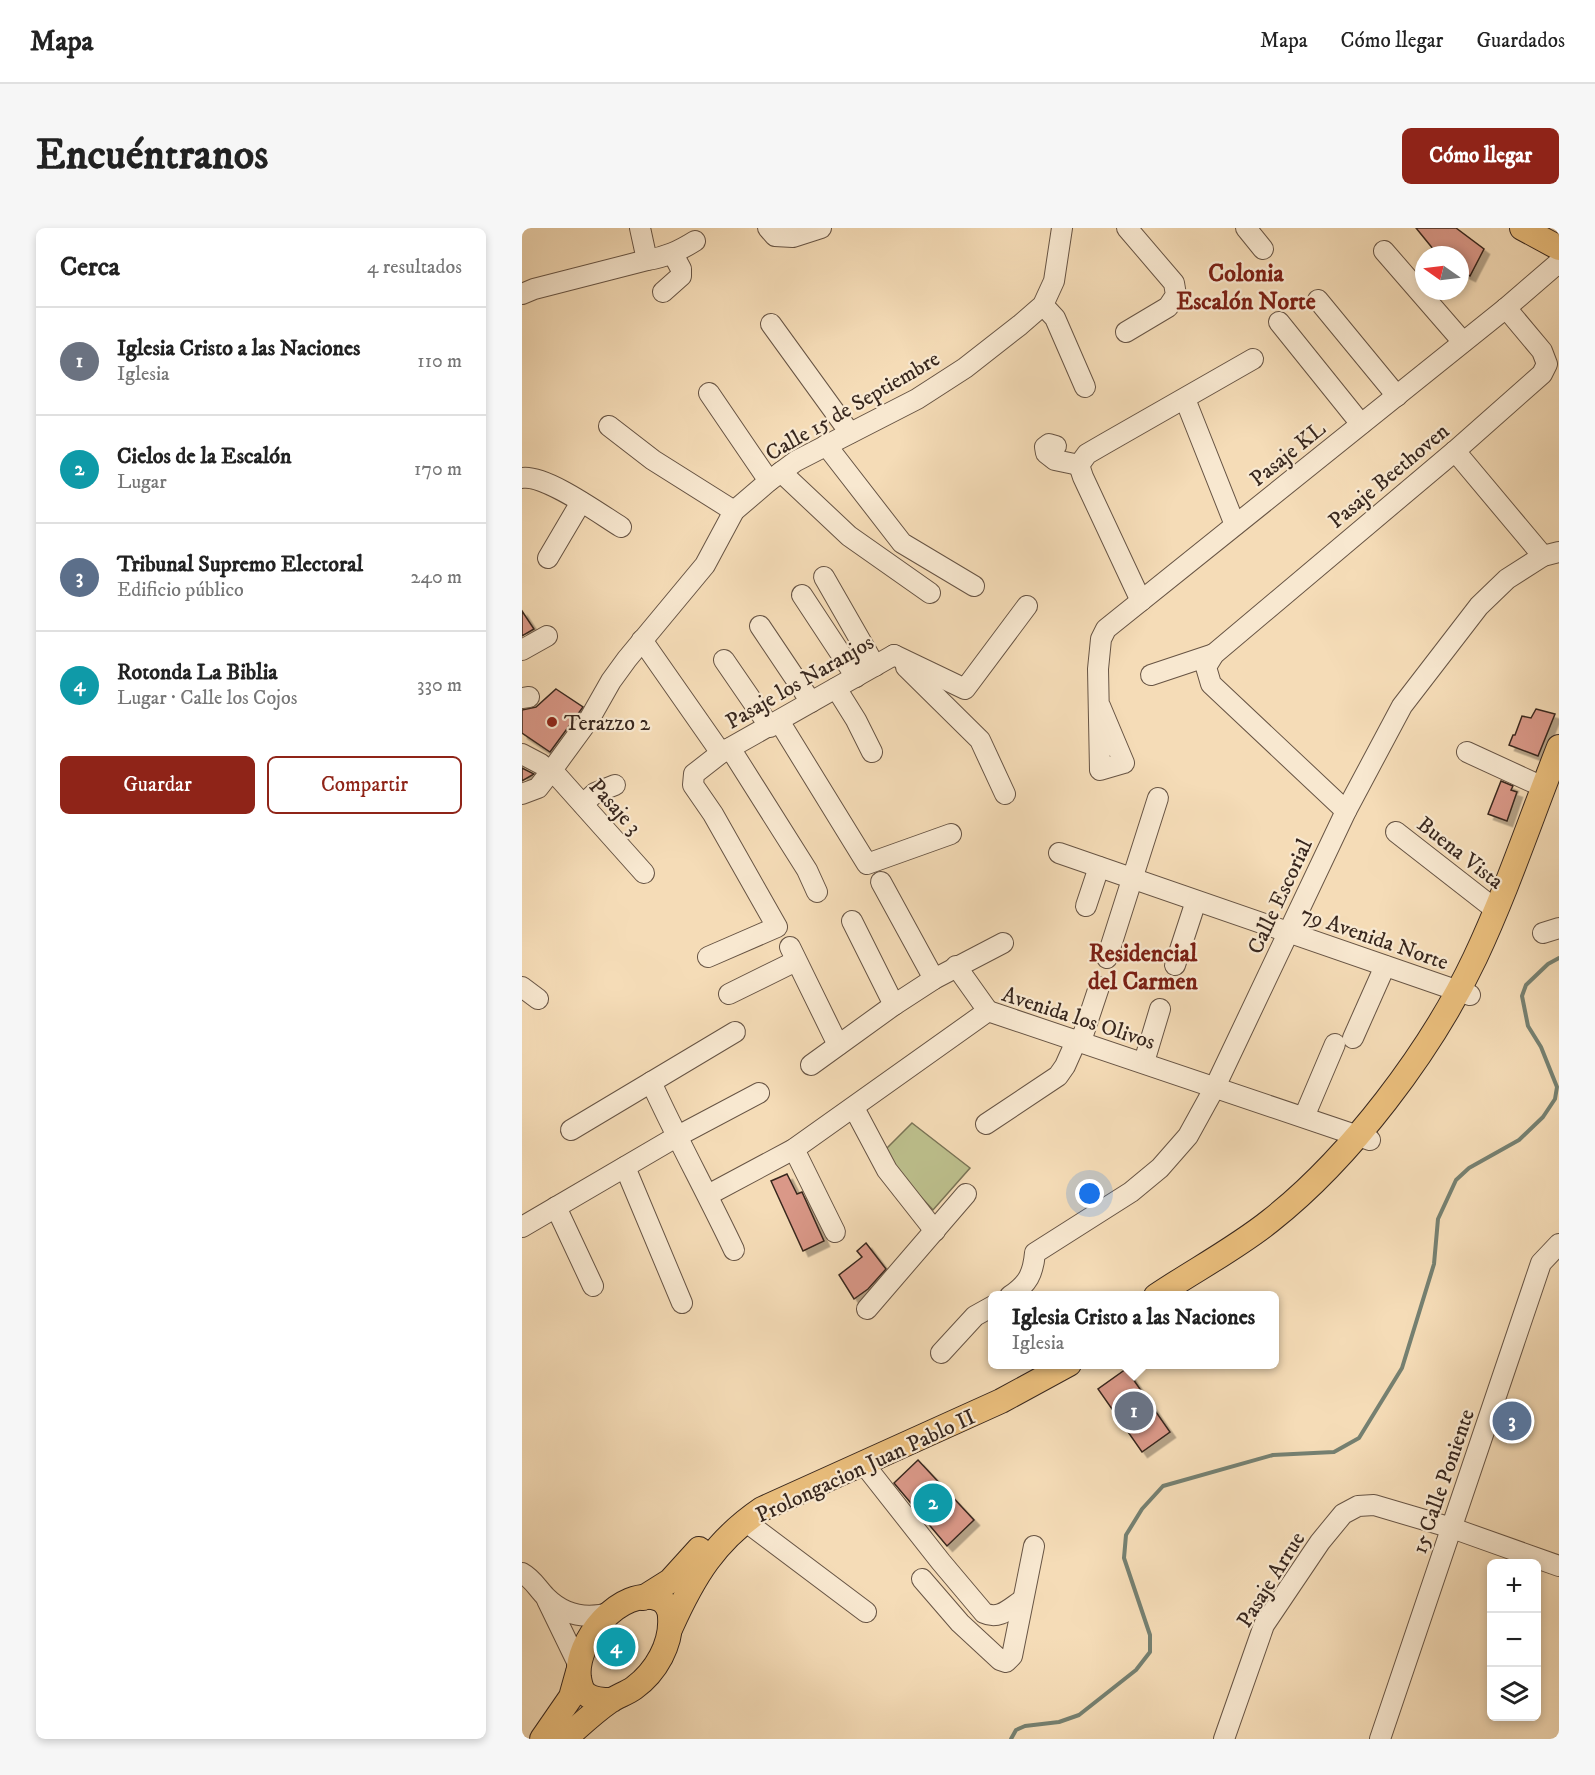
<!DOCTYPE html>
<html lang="es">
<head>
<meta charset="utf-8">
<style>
  body { margin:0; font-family:"IM FELL DW Pica",serif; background:#f6f6f6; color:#222 }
  .controls { position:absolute; right:18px; bottom:18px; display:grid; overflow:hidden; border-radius:9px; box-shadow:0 3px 9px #0003 }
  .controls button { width:54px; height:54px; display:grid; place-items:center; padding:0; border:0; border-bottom:2px solid #e0e0e0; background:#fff; color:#222; font:30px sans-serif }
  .compass { position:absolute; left:893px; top:18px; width:54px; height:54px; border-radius:50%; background:#fff; box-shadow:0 3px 9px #0003; rotate:284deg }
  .you { position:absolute; left:568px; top:966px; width:21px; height:21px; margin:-15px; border:4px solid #fff; border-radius:50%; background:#1a73e8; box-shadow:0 0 0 9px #1a73e833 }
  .badge { display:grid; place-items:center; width:39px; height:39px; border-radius:50%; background:#8f2418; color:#fff; font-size:20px; font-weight:700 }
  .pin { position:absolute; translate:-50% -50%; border:3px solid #fff; box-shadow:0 2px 6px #0006 }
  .popup { position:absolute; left:466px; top:1063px; width:291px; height:78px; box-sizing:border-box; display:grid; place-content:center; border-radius:9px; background:#fff; filter:drop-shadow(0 2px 4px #0005); font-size:20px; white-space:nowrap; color:#767676 }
  .popup b { font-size:22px; color:#222 }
  .popup::after { content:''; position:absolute; left:50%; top:100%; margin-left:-12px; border:12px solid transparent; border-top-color:#fff }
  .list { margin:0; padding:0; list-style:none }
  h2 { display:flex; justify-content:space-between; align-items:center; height:78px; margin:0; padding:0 24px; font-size:26px }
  h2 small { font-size:20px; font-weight:400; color:#767676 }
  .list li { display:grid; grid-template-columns:39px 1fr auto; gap:18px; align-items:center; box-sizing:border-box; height:108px; padding:0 24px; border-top:2px solid #e0e0e0 }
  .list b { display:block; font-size:22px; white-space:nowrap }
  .list p { margin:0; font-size:20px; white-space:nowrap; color:#767676 }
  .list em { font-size:20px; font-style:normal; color:#767676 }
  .actions { display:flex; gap:12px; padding:18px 24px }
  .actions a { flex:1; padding:14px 0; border:2px solid #8f2418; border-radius:9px; text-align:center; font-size:21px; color:#8f2418 }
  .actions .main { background:#8f2418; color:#fff }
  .icon { flex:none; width:33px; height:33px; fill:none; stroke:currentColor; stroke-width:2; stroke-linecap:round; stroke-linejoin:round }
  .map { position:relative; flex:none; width:1037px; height:1511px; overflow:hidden; border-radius:9px }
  header { display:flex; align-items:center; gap:36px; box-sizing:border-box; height:84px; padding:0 30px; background:#fff; border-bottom:2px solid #e0e0e0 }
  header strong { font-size:28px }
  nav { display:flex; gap:33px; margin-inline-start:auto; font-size:21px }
  .intro { display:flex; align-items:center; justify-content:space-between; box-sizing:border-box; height:144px; padding:0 36px }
  h1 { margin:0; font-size:42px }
  .button { padding:15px 27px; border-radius:9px; background:#8f2418; color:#fff; font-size:21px; font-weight:700 }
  main { display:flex; gap:36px; padding:0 36px }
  aside { flex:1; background:#fff; border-radius:9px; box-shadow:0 3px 9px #0003 }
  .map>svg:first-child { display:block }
  .green { fill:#bdc08d; stroke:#7a7456; stroke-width:1.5 }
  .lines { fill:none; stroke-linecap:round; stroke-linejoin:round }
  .stream { stroke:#758071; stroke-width:4 }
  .building { fill:#da9888; stroke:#38271e; stroke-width:1.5; filter:url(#shadow) }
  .minor-casing { stroke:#675444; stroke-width:22 }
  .major-casing { stroke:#38271e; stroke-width:26 }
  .minor { stroke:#f8e8d0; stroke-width:20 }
  .major { stroke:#eabe7c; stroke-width:24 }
  .poi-dot { fill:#8f2418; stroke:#f8e8d0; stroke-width:2 }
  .labels { text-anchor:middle; stroke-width:4.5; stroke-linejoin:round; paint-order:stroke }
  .street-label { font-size:22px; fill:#38271e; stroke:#f8e8d0 }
  .poi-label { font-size:22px; fill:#38271e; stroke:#f8e8d0; text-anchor:start }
  .neighbourhood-label { font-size:24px; font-weight:bold; fill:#7a1f14; stroke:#f8e8d0 }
</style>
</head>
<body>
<header>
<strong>Mapa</strong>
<nav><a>Mapa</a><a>Cómo llegar</a><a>Guardados</a></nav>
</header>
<div class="intro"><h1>Encuéntranos</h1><a class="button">Cómo llegar</a></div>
<main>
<aside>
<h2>Cerca<small>4 resultados</small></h2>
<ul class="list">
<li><span class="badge" style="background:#6b7280">1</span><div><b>Iglesia Cristo a las Naciones</b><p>Iglesia</p></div><em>110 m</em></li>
<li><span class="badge" style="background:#0f9aa8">2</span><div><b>Cielos de la Escalón</b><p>Lugar</p></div><em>170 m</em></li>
<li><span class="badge" style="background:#5c6f8a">3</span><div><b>Tribunal Supremo Electoral</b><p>Edificio público</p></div><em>240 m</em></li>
<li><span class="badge" style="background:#0f9aa8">4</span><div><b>Rotonda La Biblia</b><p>Lugar · Calle los Cojos</p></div><em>330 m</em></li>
</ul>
<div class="actions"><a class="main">Guardar</a><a>Compartir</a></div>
</aside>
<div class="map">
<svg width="1037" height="1511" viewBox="0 0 1037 1511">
  <defs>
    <filter id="shadow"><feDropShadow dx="5.5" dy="5.5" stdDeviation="0" flood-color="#0004"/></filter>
  </defs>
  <rect width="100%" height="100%" fill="#f5dcb7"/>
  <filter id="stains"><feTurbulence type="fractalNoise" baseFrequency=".00333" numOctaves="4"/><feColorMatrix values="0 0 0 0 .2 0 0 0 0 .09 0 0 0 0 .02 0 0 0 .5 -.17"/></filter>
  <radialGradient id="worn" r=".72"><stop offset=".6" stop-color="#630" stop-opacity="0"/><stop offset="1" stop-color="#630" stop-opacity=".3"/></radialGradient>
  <!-- green -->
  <polygon class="green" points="390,895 448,940 411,982 359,926"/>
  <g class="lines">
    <!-- stream -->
    <polyline class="stream" points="489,1511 494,1502 503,1498 537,1494 557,1487 614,1442 628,1424 628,1407 602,1330 604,1307 620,1281 641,1258 751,1227 812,1224 837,1210 880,1140 912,1036 916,991 934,952 947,940 997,912 1021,889 1033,871 1035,859 1019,819 1006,798 1000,768 1004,757 1026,736 1037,730"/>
  </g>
  <!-- building -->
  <g class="building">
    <polygon points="894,0 934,0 962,21 948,48 938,43 938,27 916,27"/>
    <polygon points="0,383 12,401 0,408"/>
    <polygon points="34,461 61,479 28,524 0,505 0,482 14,479"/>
    <polygon points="1014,481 1033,486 1016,528 987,517 991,507 993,507 1000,488 1009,490"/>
    <polygon points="0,540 12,546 0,553"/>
    <polygon points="979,553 991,558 989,562 995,564 985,593 966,586"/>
    <polygon points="265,946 275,966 280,964 302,1013 281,1023 249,953"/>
    <polygon points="344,1015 364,1041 346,1061 332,1071 317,1047 340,1029 335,1023"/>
    <polygon points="604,1141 648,1204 620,1224 576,1161"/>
    <polygon points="396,1232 452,1292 425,1318 372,1255"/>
  </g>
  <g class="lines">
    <defs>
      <g id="minor">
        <polyline points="118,0 125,32"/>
        <polyline points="246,0 253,8 271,9 299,0"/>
        <polyline points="724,0 741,21"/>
        <polyline points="862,23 941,114"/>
        <polyline points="141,64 159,48 159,41 151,26"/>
        <path d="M0 66 12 61 125 32C144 29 157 23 173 13"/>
        <polyline points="796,72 875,168"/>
        <polyline points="521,77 533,90 563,159"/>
        <polyline points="757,94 839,196"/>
        <polyline points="249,96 328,205"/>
        <polyline points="604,104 646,79 654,67 652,55 605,0"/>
        <polyline points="187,165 247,253"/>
        <polyline points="663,171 713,297"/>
        <polyline points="87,198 131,232 212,283"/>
        <polyline points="304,217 380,315 452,358"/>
        <polyline points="534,218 527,216 523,219 524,225 533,232 557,237"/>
        <polyline points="933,223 1021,328"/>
        <polyline points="557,237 565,226 584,215 731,131"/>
        <polyline points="557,237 561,249 619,373"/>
        <polyline points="259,244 327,308 408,365"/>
        <path d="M0 250C23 246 78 286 99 299"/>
        <polyline points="26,330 59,274"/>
        <polyline points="302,349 353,438"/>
        <polyline points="280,367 334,449"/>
        <polyline points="238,398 289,474"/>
        <polyline points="120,412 199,525 372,427"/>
        <polyline points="0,422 25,408"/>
        <polyline points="372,427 443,461 505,378"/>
        <polyline points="202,432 248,499"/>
        <polyline points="384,439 458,512 483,566"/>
        <polyline points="629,447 692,426"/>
        <polyline points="314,460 334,492 350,524"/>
        <polyline points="0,470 7,469"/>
        <polyline points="578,478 602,535 578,542 576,441 579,411 584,401 984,80 1035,36 1037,38"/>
        <polyline points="257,493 345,636 429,606"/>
        <polyline points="208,520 285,642 295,664"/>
        <polyline points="945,524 1021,559"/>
        <polyline points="0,526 19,536"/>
        <polyline points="30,542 122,645"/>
        <polyline points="0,566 16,560 30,542 68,490 89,453 105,431 183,337 212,283 247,253 274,233 395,171 443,140 498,97 521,77 532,53 540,0"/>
        <polyline points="61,576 73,565 93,557"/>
        <polyline points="824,583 689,456 684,439 692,426 933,223 1020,146 1025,136 1020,123 984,80"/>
        <polyline points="874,604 974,682"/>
        <polyline points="537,625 948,767"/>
        <polyline points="359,654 412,751"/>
        <polyline points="564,678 577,639"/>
        <polyline points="330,693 372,777"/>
        <polyline points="1021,705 1037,700"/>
        <polyline points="268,719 316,817"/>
        <polyline points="186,729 255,699 191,586 171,557 172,546 199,525"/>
        <polyline points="585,730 636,570"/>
        <polyline points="653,737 674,673"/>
        <polyline points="434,738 466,783"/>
        <polyline points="0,759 16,771"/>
        <polyline points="207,766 274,733"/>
        <polyline points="466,783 848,912"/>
        <polyline points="831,810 863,738"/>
        <polyline points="559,813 577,759"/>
        <polyline points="622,834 638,781"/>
        <polyline points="289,837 372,777 412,751 481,715"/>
        <path d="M129 854C155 911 185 965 212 1022"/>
        <polyline points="332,880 365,942 413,1003"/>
        <polyline points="782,889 813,816"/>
        <polyline points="464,896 536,848 543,838 555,811"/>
        <polyline points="49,902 213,804"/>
        <polyline points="272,921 313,1004"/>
        <polyline points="103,939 160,1075"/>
        <polyline points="186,967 272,921 466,783"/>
        <polyline points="34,979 71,1058"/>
        <polyline points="0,999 154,909 237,865"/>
        <path d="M488 1068C506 1056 511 1046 513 1025L609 964 638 940 666 908 693 859 824 583 880 478 957 378 985 351 1021 328 1037 324"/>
        <polyline points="345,1081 444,966"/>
        <polyline points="419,1125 453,1088 471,1078"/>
        <path d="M341 1235 419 1334 462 1385C477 1392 487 1381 499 1373"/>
        <polyline points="223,1293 344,1384"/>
        <path d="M0 1345C11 1351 15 1360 24 1369 43 1388 65 1392 90 1384"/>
        <polyline points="400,1351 438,1395 478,1432 484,1434 490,1428 512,1318"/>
        <polyline points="25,1372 57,1438"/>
        <polyline points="702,1511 742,1397 798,1314 821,1286 836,1278 852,1277 930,1300 1037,1338"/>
        <polyline points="858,1511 1019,1035 1037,1016"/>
      </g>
      <g id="major">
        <polyline points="1000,0 1037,20"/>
        <path d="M634 1068C671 1043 713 1021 748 993 828 930 909 823 953 730 985 662 1009 590 1037 519"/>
        <polyline points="121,1370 148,1353 177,1321"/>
        <path d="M149 1399C172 1348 193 1313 240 1281L479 1173 547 1136"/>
        <polyline points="20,1511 49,1469 56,1444"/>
        <path d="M43 1511C57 1498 72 1484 88 1473 96 1468 105 1465 112 1460 134 1444 150 1416 148 1389 148 1382 144 1374 137 1371 99 1357 52 1414 57 1450 58 1456 59 1462 64 1466 71 1472 81 1472 90 1472"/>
      </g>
    </defs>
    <!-- minor casing -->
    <use href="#minor" class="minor-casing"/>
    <!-- major casing -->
    <use href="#major" class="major-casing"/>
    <!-- minor -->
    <use href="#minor" class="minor"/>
    <!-- major -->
    <use href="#major" class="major"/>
  </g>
  <!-- markers -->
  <circle class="poi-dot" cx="30" cy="494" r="6"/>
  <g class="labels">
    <!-- street labels -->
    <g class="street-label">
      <text transform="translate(330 177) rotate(-30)" y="8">Calle 15 de Septiembre</text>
      <text transform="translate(765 225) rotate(-39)" y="8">Pasaje KL</text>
      <text transform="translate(866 247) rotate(-40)" y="8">Pasaje Beethoven</text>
      <text transform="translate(277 453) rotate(-30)" y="8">Pasaje los Naranjos</text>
      <text transform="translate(94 578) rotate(48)" y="8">Pasaje 3</text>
      <text transform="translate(939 624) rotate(38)" y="8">Buena Vista</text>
      <text transform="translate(757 668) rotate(-65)" y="8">Calle Escorial</text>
      <text transform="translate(853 709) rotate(19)" y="8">79 Avenida Norte</text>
      <text transform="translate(557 789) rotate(18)" y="8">Avenida los Olivos</text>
      <text transform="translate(343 1237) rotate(-25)" y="8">Prolongacion Juan Pablo II</text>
      <text transform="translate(920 1253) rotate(-71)" y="8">15 Calle Poniente</text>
      <text transform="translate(748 1351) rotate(-58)" y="8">Pasaje Arrue</text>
    </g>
    <!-- poi labels -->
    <g class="poi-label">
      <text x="42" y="502">Terazzo 2</text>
    </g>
    <!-- neighbourhood labels -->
    <g class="neighbourhood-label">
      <text x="724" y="53">Colonia<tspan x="724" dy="28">Escalón Norte</tspan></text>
      <text x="621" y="733">Residencial<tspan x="621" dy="28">del Carmen</tspan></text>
    </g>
  </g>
  <rect width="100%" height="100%" filter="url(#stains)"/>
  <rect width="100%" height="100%" fill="url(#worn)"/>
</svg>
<div class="controls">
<button>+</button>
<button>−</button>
<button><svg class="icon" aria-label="layers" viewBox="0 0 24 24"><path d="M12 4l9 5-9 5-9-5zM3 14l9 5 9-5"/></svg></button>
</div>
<svg class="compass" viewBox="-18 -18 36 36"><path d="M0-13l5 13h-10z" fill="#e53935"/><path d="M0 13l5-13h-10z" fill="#767676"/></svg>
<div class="you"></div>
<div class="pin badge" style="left:612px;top:1183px;background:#6b7280">1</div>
<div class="popup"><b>Iglesia Cristo a las Naciones</b>Iglesia</div>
<div class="pin badge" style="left:411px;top:1275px;background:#0f9aa8">2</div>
<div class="pin badge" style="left:990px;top:1193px;background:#5c6f8a">3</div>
<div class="pin badge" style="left:94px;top:1419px;background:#0f9aa8">4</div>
</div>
</main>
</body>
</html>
